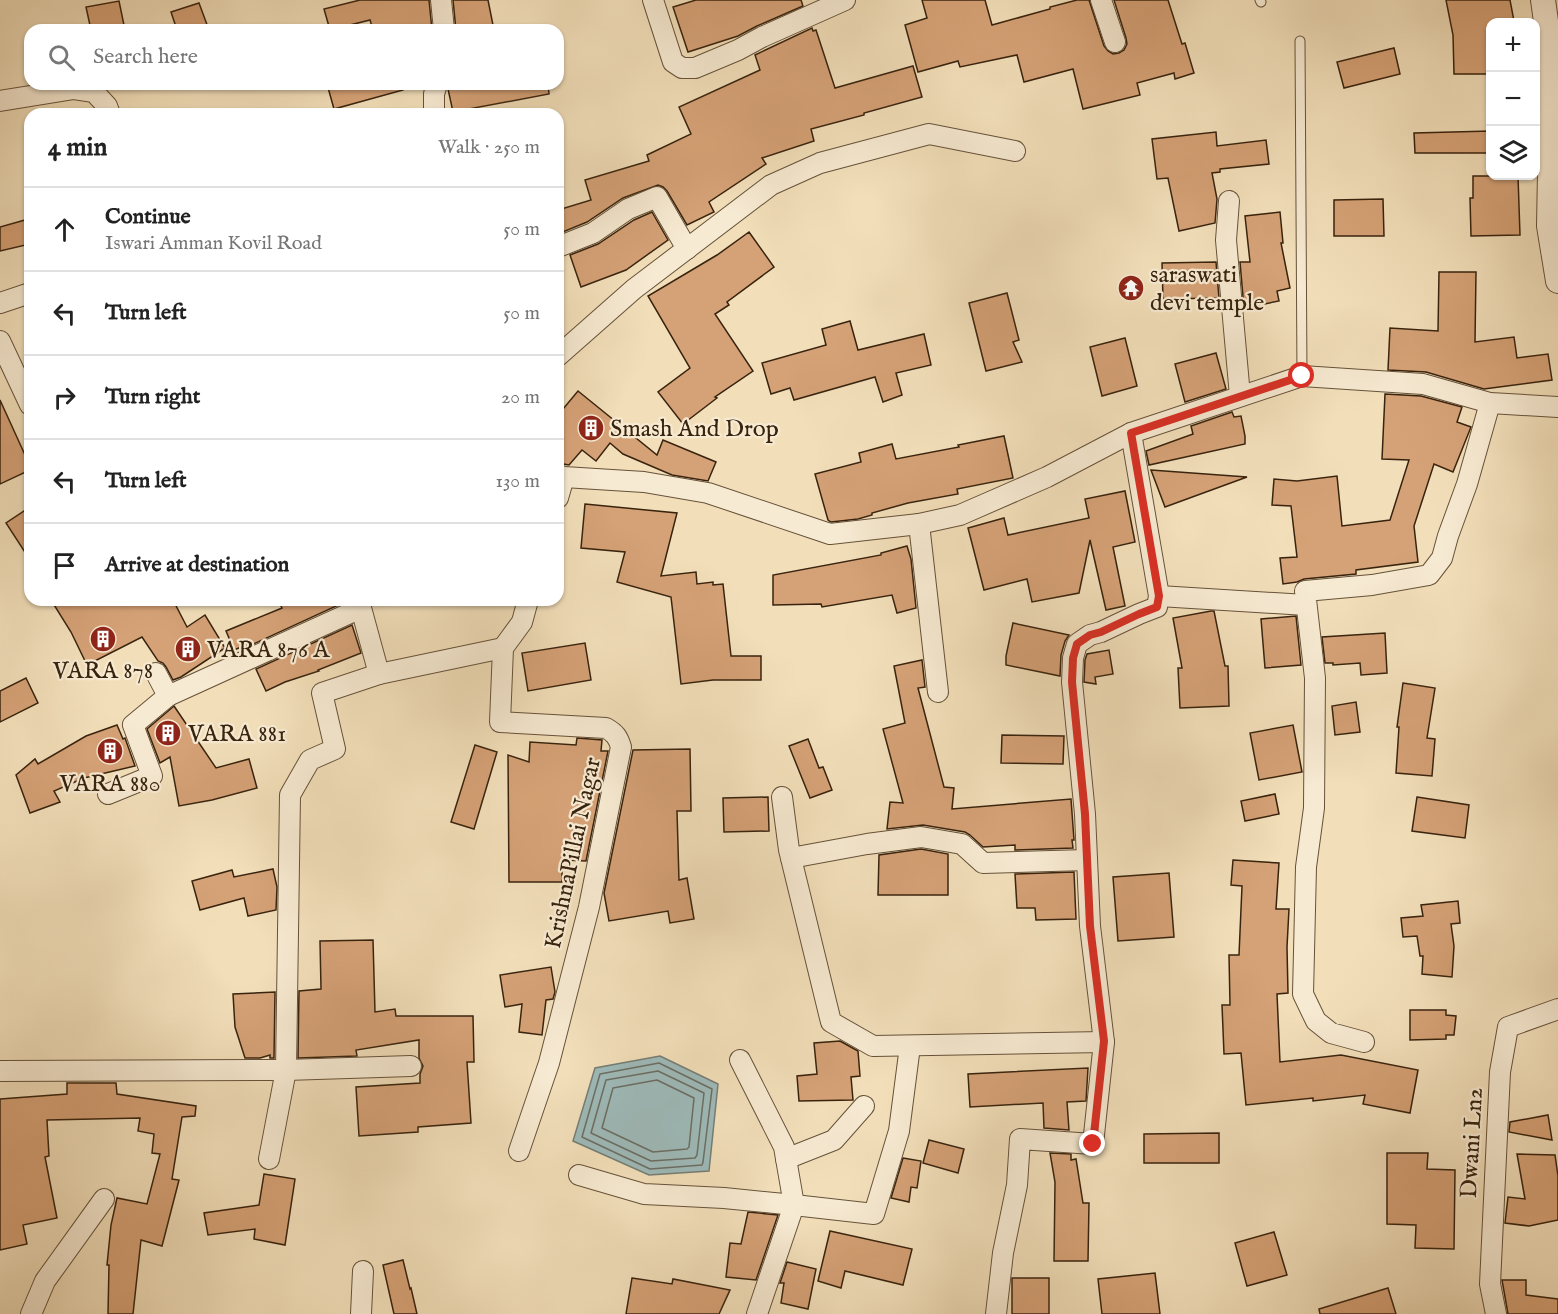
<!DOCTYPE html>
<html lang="en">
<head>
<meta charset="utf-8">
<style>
  body { margin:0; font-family:"IM FELL English",serif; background:#f6f6f6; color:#222 }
  .controls { position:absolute; right:18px; top:18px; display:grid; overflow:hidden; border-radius:12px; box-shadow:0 2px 4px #0004 }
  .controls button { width:54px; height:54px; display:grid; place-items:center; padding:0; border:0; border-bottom:2px solid #e0e0e0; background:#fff; color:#222; font:30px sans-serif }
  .stop { position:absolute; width:18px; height:18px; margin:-14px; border:4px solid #d93025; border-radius:50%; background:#fff }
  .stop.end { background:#d93025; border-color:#fff; box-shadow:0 2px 6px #0008 }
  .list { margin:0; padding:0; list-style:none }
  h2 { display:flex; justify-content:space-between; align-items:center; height:78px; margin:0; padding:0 24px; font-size:26px }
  h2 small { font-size:20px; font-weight:400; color:#767676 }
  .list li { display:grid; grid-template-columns:39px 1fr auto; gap:18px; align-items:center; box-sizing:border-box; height:84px; padding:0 24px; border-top:2px solid #e0e0e0 }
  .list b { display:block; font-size:22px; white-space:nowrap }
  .list p { margin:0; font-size:20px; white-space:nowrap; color:#767676 }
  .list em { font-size:20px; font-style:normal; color:#767676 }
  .icon { flex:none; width:33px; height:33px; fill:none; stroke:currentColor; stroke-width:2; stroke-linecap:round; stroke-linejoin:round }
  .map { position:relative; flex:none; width:1558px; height:1314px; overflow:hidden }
  .search { position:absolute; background:#fff; box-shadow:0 2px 4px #0004; left:24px; top:24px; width:540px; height:66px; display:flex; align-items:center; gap:15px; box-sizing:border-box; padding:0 21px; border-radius:18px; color:#767676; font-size:22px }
  .panel { position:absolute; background:#fff; box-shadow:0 2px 4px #0004; left:24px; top:108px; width:540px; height:498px; border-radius:18px }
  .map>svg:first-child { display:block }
  .water { fill:#9ebab9; stroke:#757e75; stroke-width:1.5 }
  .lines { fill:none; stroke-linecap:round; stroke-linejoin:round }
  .shore { stroke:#6b6e64; stroke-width:1.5 }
  .building { fill:#d5a176; stroke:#38230e; stroke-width:1.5 }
  .service-casing { stroke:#665239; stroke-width:11 }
  .minor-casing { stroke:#665239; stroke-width:22 }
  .tertiary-casing { stroke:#665239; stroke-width:26 }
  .service { stroke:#f7ead2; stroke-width:9 }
  .minor { stroke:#f7ead2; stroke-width:20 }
  .tertiary { stroke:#f7ead2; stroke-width:24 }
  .route { stroke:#d93025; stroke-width:8 }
  .labels { text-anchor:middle; stroke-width:4.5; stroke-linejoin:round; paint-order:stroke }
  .poi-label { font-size:24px; fill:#38230e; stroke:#f7ead2; text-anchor:start }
  .street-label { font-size:24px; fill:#38230e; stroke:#f7ead2 }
</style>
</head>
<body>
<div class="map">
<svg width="1558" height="1314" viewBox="0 0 1558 1314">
  <rect width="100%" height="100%" fill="#f2dfba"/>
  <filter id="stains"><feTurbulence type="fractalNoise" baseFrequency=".00333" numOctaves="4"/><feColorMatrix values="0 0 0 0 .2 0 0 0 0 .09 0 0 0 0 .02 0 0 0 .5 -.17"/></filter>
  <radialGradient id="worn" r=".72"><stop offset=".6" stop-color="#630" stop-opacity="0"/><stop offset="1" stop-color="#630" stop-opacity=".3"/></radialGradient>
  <!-- water -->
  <polygon class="water" points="660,1056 718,1084 709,1171 649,1175 573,1141 595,1068"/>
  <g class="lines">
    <!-- shore -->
    <g class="shore">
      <polygon points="659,1063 712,1089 703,1162 702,1165 650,1169 582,1137 600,1074"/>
      <polygon points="658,1071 704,1093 697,1155 695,1158 651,1161 591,1133 606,1080"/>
      <polygon points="657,1080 694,1098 689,1147 687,1149 653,1152 602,1128 613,1088"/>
    </g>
  </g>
  <!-- building -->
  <g class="building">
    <polygon points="360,0 429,0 432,30 373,30 370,20 330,30 324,9"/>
    <polygon points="453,0 488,0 494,30 456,30"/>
    <polygon points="696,0 801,0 803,6 757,26 738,36 688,52 673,7"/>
    <polygon points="922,0 985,0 992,25 1050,9 1050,7 1077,0 1089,0 1104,46 1108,51 1113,54 1119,53 1124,50 1127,44 1126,38 1114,0 1168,0 1182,44 1185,43 1194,73 1175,79 1174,73 1137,83 1140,95 1083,109 1073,69 1024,82 1017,55 960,67 958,61 918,72 905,25 927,18"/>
    <polygon points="1446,0 1510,0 1514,21 1491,22 1491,74 1454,74 1453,35"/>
    <polygon points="119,1 125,30 91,30 86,7"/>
    <polygon points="199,3 209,30 177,30 171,12"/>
    <polygon points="812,28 813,31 816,30 835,88 913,66 922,97 864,113 864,115 811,129 814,141 762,158 766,164 709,202 714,212 687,225 667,191 663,187 658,185 623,198 587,222 558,234 558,210 591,200 585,180 649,161 647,155 691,134 679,107 760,70 755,55"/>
    <polygon points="1394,48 1400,74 1344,88 1337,62"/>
    <polygon points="327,84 402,84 403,90 334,109"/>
    <polygon points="449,84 472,84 473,88 494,84 548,84 549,94 453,112 448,89"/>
    <polygon points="1491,131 1491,153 1415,153 1414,133"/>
    <polygon points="1216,132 1217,146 1266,140 1269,164 1220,169 1220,172 1212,173 1217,199 1215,223 1179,231 1168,178 1157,179 1152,139"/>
    <polygon points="1473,176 1518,176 1520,235 1471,236 1470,198 1473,198"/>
    <polygon points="1383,199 1384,236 1334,236 1334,200"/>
    <polygon points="652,212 668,240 626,270 581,287 570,255 598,244 634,220"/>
    <polygon points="1280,212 1283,243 1281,243 1290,288 1277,291 1279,301 1244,308 1240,262 1250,262 1245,216"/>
    <polygon points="25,220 30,244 0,251 0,227"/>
    <polygon points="749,232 774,267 727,302 729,305 715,314 753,371 715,397 717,398 683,424 658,392 690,368 648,296 717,255"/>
    <polygon points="1216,262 1219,298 1163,299 1162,263"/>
    <polygon points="1439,272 1476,272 1475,342 1514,337 1517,358 1548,354 1552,380 1484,389 1426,372 1388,370 1390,328 1438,331"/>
    <polygon points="1007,293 1019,340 1013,342 1022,362 986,371 969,303"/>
    <polygon points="850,321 858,350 924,334 931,365 896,373 902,395 883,402 875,377 794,400 790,388 771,394 762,363 826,345 822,329"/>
    <polygon points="1125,338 1137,386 1102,396 1090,347"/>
    <polygon points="1216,353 1226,389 1185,402 1175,364"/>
    <polygon points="578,391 657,455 663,440 716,462 708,481 672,475 623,454 610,443 596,461 582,450 569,465 558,463 558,415"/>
    <polygon points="1385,394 1421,396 1462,407 1457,422 1471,427 1453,472 1434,464 1414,526 1418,562 1356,570 1356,574 1304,579 1297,582 1283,584 1280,558 1297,557 1291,506 1272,505 1274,479 1297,481 1337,476 1342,526 1390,520 1409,460 1382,459"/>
    <polygon points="0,400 30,466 30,470 0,484"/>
    <polygon points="1232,412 1234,417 1241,416 1245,436 1245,444 1149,465 1146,451 1193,434 1191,426"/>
    <polygon points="1004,436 1013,478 957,489 958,494 908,503 872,513 872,515 858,519 831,522 828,520 815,474 861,462 859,453 892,444 896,459 959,447 958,445"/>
    <polygon points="1151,470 1247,477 1165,507"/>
    <polygon points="1125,491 1135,542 1113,547 1125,606 1106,610 1090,540 1079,593 1032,602 1027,579 984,590 968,528 1004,518 1008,535 1089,518 1085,499"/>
    <polygon points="585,504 677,513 661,576 696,572 697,584 713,582 713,585 723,584 731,656 761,656 761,680 713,680 681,684 671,597 617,582 625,552 581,548"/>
    <polygon points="30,507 30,560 6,523"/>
    <polygon points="907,546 911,559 916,608 897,613 892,595 822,607 821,604 773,605 773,575 881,555 881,553"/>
    <polygon points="51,600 173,600 187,627 205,615 225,648 181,677 173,680 166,667 163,663 158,661 142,637 87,665 71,632"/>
    <polygon points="278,600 344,600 345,602 247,647 246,645 234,650 226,631 282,608"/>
    <polygon points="1211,611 1214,611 1225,666 1228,666 1229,706 1180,708 1178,668 1182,668 1173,618"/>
    <polygon points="1296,616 1301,665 1265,668 1261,619"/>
    <polygon points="1013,623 1069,635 1065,641 1061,655 1060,676 1006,665 1006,656"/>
    <polygon points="352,625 361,653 318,670 319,671 285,682 266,691 256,669"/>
    <polygon points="1385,633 1387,673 1361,675 1360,663 1333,665 1333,663 1325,663 1322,637"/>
    <polygon points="585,643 591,680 528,691 522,653"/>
    <polygon points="1109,650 1113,674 1095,677 1096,684 1084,682 1085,660 1087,654"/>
    <polygon points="922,660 925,687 918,688 944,787 954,788 952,809 1071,799 1074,840 1072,840 1073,848 1015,850 1015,845 983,847 970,835 965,832 923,825 887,829 890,802 903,803 883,729 905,723 894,666"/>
    <polygon points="26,678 38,703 0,722 0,691"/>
    <polygon points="1403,683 1435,688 1427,738 1435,739 1432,776 1396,773 1399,727 1397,727"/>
    <polygon points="1356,702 1360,732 1335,735 1332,706"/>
    <polygon points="174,706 216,768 249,759 257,788 212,800 179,806 170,757 160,763 147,729"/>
    <polygon points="117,725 123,739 125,738 135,766 84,778 54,791 60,802 30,813 16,775 35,759 38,764 86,736"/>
    <polygon points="1293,725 1302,772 1259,780 1250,733"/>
    <polygon points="1002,735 1064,736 1063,764 1001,763"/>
    <polygon points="577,738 602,740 601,751 608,751 586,861 562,860 562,882 509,882 508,755 529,762 530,742 576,745"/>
    <polygon points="808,739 819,768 823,767 832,790 810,798 789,746"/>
    <polygon points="475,745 497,752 474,829 451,822"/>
    <polygon points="690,749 691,811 677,811 679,880 687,878 694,919 670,923 668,911 609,921 604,893 633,750"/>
    <polygon points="1275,794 1279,814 1245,821 1241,801"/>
    <polygon points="768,797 769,831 724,832 723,798"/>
    <polygon points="1417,797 1469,805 1465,838 1412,831"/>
    <polygon points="921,849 948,854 948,895 878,895 879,855"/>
    <polygon points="1233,860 1279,863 1276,909 1289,909 1287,947 1288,993 1277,994 1280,1062 1341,1055 1418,1070 1410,1113 1363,1104 1365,1095 1313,1101 1313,1098 1246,1105 1241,1053 1224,1054 1222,1005 1230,1005 1229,955 1239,955 1242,886 1231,885"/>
    <polygon points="273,869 277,887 276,910 248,916 244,898 200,910 192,881 232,870 234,877"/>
    <polygon points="1074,872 1076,919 1036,920 1035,908 1017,908 1015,874"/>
    <polygon points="1169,873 1174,937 1118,941 1113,877"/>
    <polygon points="1458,901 1460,923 1451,924 1454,946 1452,977 1422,974 1423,956 1420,956 1417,936 1403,937 1401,918 1423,916 1421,905"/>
    <polygon points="373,940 375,1012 395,1009 396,1016 473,1016 474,1062 467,1062 471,1123 418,1127 418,1132 359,1136 356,1087 420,1083 420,1074 423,1066 419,1058 419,1040 356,1050 357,1056 298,1058 299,991 321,989 320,941"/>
    <polygon points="551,967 555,992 553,999 546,1000 542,1035 519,1032 522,1004 505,1007 500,975"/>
    <polygon points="275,992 274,1058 270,1058 270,1055 260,1058 245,1058 235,1027 233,994"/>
    <polygon points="1410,1010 1446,1010 1446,1015 1456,1016 1454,1035 1446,1035 1446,1039 1410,1040"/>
    <polygon points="840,1041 858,1051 860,1076 851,1077 853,1100 799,1101 797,1076 817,1074 814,1043"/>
    <polygon points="1088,1068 1086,1101 1067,1102 1069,1130 1044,1128 1043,1103 970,1107 968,1074"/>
    <polygon points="67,1083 116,1083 117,1094 196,1106 195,1116 182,1117 172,1179 179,1180 162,1246 141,1240 133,1314 108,1314 109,1265 107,1265 111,1225 117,1198 147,1204 160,1154 152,1153 154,1134 138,1131 140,1118 47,1120 49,1156 45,1157 57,1218 23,1225 27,1244 0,1250 0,1099 67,1094"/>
    <polygon points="1548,1115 1552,1140 1509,1132 1510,1122"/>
    <polygon points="1219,1133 1219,1163 1144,1163 1144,1134"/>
    <polygon points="929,1140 964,1149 958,1173 923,1163"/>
    <polygon points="1050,1153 1071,1154 1071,1160 1076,1159 1083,1203 1089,1203 1088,1261 1054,1261 1055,1182"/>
    <polygon points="1387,1153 1428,1153 1427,1169 1455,1170 1454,1249 1415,1248 1416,1225 1387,1224"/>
    <polygon points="1517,1154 1555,1155 1558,1176 1558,1220 1529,1226 1505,1223 1508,1197 1525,1199"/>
    <polygon points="903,1158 921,1161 917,1188 911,1187 909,1202 891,1198"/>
    <polygon points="264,1174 295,1179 285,1245 254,1239 255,1229 208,1235 204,1213 259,1205"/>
    <polygon points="748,1212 778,1215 756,1280 726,1277 730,1243 741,1244"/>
    <polygon points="830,1231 912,1249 903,1285 845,1271 841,1288 818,1281"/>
    <polygon points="1274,1232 1287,1275 1247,1286 1235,1243"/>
    <polygon points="403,1260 410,1289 411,1288 417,1314 394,1314 383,1265"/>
    <polygon points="787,1262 816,1269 808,1309 781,1303 784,1283 780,1283"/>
    <polygon points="1155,1273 1160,1314 1102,1314 1098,1279"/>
    <polygon points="632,1278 672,1284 673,1279 730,1290 719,1314 626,1314"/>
    <rect x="1012" y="1278" width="37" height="36"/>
    <polygon points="1502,1280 1526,1280 1526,1295 1558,1299 1558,1314 1508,1314"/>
    <polygon points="1388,1288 1396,1314 1320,1314 1319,1309"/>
  </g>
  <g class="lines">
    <defs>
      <g id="service">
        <polyline points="1260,0 1261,2"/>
        <polyline points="1300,41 1302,376"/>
      </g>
      <g id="minor">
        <polyline points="441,0 444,30"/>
        <polyline points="653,0 673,62 682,68 695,68 738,50 762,37 845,0"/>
        <polyline points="1101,0 1115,42"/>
        <polyline points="0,101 74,89 94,92 107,106 110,114"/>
        <polyline points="434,114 434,94 437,84"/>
        <polyline points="1229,201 1226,240 1240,396"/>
        <polyline points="558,247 593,233 628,209 657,197 687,249"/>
        <polyline points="0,303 30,293"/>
        <polyline points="0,341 30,405"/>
        <polyline points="558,356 634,289 771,185 820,163 929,134 1015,151"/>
        <polyline points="558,475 564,477 644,482 708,493 830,534 919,524 960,515 1047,477 1131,433 1302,376 1423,384 1490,403 1558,407"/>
        <polyline points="558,498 564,477"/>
        <polyline points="919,524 938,692"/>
        <polyline points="1159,596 1306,605"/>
        <polyline points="156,673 168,696 361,608 379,674"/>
        <polyline points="108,794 152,776 133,725 168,696"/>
        <polyline points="782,797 789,850 831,1022 873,1046 1104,1042"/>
        <polyline points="791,858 867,844 921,837 962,844 983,863 1087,860"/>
        <polyline points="1364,1042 1331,1033 1316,1021 1303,994 1306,867 1314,808 1315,678 1305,591 1372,585 1429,575 1442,558 1448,536 1467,484 1490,403"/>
        <polyline points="0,1071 286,1070 411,1066"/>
        <path d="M519 1151 549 1063 589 907 621 747C618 737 615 733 606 728L500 722 503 648 522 622 528 600"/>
        <polyline points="269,1159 286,1070 290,795 310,760 335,749 322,693 379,674 503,648"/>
        <polyline points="786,1159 834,1140 864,1106"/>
        <polyline points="579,1175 644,1194 724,1198 794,1205 784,1147 740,1060"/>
        <polyline points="31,1314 45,1281 104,1199"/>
        <polyline points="361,1314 363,1271"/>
        <polyline points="757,1314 794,1205 874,1214 899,1131 910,1046"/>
        <polyline points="996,1314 1003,1253 1017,1185 1020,1139 1093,1144 1104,1042 1090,926 1085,814 1072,682 1073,658 1077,644 1090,635 1101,632 1139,614 1157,607 1159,596 1131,433"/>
        <polyline points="1496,1314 1490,1284 1500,1072 1508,1027 1558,1009"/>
      </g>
      <polyline id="tertiary" points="1543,0 1552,64 1549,226 1558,281"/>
    </defs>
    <!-- service casing -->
    <use href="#service" class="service-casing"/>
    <!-- minor casing -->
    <use href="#minor" class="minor-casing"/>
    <!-- tertiary casing -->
    <use href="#tertiary" class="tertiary-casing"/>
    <!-- service -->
    <use href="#service" class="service"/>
    <!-- minor -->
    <use href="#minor" class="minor"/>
    <!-- tertiary -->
    <use href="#tertiary" class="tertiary"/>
  </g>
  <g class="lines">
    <!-- route -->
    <polyline class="route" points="1093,1144 1104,1041 1090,926 1085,814 1072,682 1073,658 1077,644 1090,635 1101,632 1139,614 1157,607 1159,596 1131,433 1302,376"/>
  </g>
  <!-- icons -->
  <defs>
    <symbol id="temple-disc" viewBox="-11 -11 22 22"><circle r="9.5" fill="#8f2418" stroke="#f7ead2"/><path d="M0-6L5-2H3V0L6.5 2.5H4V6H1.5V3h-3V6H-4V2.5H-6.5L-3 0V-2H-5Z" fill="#fff"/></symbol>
    <symbol id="building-disc" viewBox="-11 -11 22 22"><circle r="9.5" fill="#8f2418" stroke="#f7ead2"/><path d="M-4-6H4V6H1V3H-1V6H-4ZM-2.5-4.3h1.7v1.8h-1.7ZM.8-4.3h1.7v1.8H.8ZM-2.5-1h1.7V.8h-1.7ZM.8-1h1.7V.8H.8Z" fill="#fff"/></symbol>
  </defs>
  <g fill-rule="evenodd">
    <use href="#temple-disc" x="1116" y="273" width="30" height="30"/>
    <use href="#building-disc" x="576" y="413" width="30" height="30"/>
    <use href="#building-disc" x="88" y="624" width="30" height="30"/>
    <use href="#building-disc" x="173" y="634" width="30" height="30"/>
    <use href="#building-disc" x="153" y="718" width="30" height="30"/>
    <use href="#building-disc" x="95" y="736" width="30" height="30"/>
  </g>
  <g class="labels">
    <!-- poi labels -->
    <g class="poi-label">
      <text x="1150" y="282">saraswati<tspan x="1150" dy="28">devi temple</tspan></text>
      <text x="610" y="436">Smash And Drop</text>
      <text x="207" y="657">VARA 876 A</text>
      <text x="103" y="678" text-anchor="middle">VARA 878</text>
      <text x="188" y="741">VARA 881</text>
      <text x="110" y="791" text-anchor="middle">VARA 880</text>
    </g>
    <!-- street labels -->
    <g class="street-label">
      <text transform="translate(572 853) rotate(-78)" y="8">KrishnaPillai Nagar</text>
      <text transform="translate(1471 1143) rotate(-87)" y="8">Dwani Ln2</text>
    </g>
  </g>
  <rect width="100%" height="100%" filter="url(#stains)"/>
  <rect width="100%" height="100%" fill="url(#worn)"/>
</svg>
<div class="controls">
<button>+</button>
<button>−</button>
<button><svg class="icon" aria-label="layers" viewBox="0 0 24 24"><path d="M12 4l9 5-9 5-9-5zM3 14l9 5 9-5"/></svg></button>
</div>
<div class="stop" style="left:1302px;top:376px"></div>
<div class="stop end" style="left:1093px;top:1144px"></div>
<div class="search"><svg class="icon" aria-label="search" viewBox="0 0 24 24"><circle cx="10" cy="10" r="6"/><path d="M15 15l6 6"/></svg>Search here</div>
<section class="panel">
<h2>4 min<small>Walk · 250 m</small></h2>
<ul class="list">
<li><svg class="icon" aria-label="ahead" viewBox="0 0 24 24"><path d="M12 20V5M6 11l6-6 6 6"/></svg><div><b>Continue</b><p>Iswari Amman Kovil Road</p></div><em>50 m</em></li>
<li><svg class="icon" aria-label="left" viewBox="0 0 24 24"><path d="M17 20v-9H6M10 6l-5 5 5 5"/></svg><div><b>Turn left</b></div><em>50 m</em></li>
<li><svg class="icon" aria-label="right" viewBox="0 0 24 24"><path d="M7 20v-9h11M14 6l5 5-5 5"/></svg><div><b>Turn right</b></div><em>20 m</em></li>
<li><svg class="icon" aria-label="left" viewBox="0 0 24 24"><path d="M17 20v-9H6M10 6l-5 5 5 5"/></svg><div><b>Turn left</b></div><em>130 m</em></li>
<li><svg class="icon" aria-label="arrive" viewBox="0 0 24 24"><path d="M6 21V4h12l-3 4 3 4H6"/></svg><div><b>Arrive at destination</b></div></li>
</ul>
</section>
</div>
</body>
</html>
